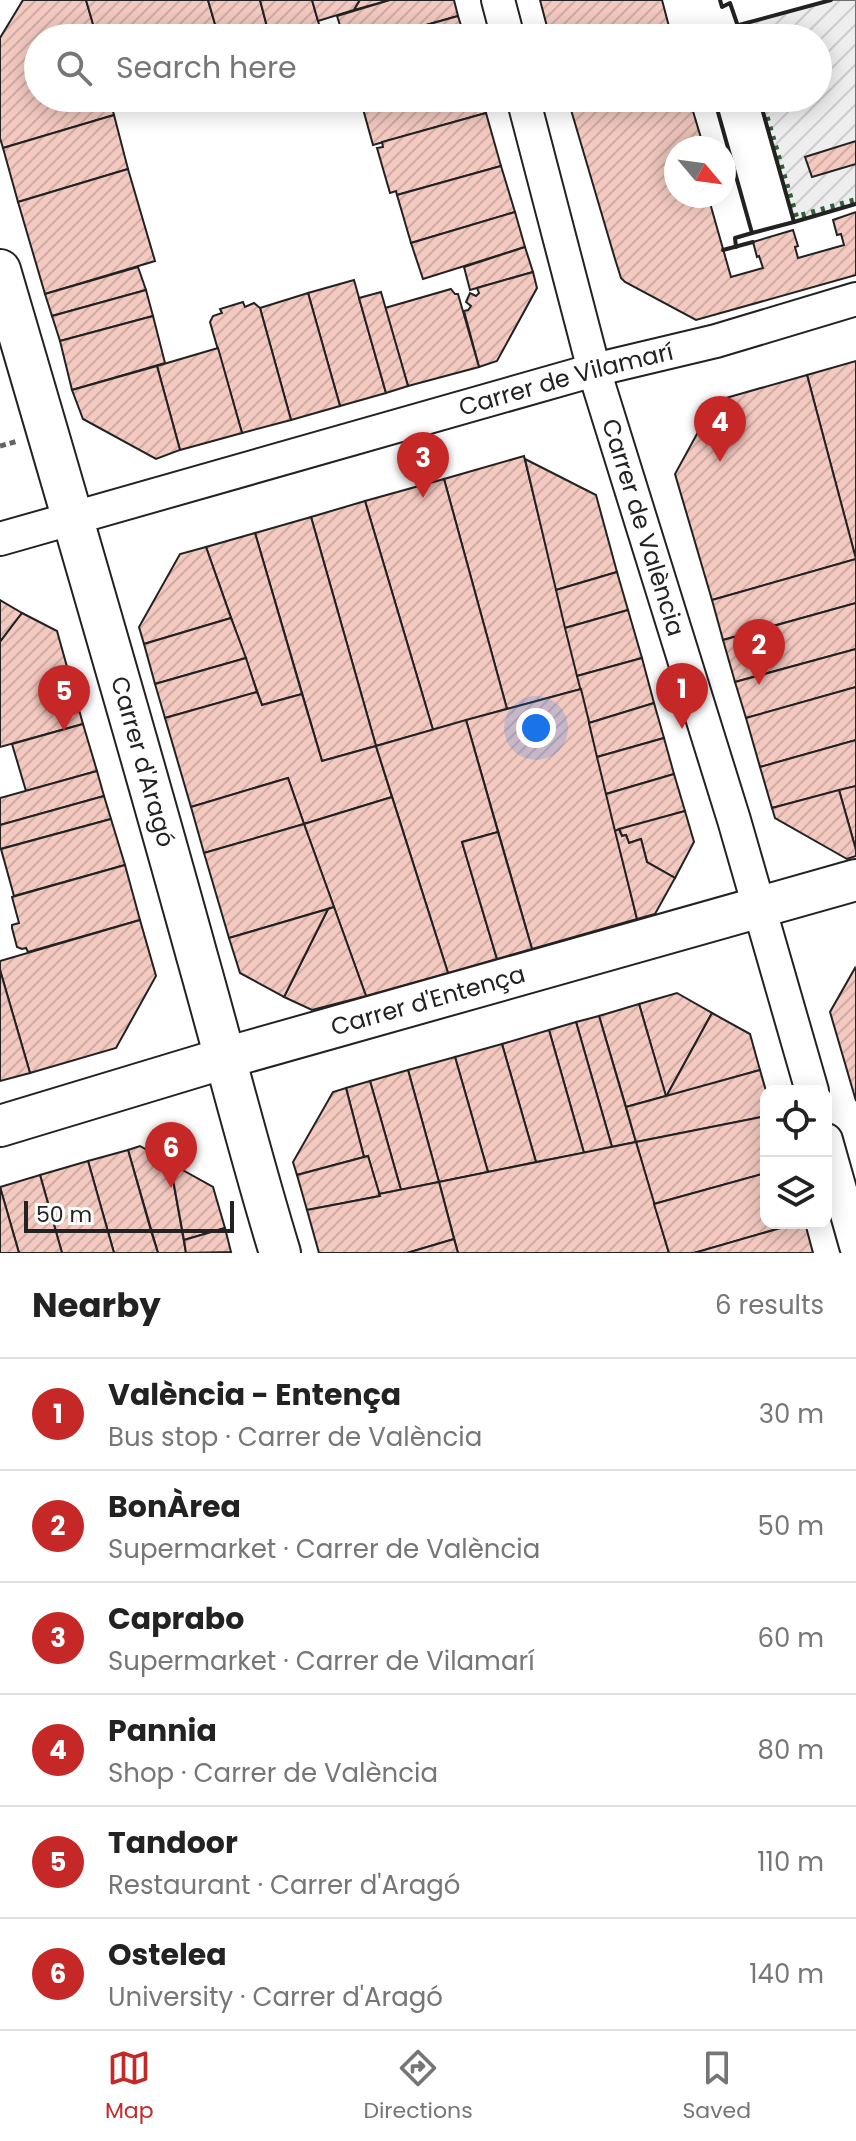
<!DOCTYPE html>
<html lang="en">
<head>
<meta charset="utf-8">
<style>
  body { margin:0; font-family:Poppins,sans-serif; background:#f6f6f6; color:#222 }
  .controls { position:absolute; right:24px; bottom:24px; display:grid; overflow:hidden; border-radius:16px; box-shadow:0 4px 20px #0003 }
  .controls button { width:72px; height:72px; display:grid; place-items:center; padding:0; border:0; border-bottom:2px solid #e0e0e0; background:#fff; color:#222; font:40px sans-serif }
  .compass { position:absolute; left:664px; top:136px; width:72px; height:72px; border-radius:50%; background:#fff; box-shadow:0 4px 20px #0003; rotate:119deg }
  .scale { position:absolute; left:24px; bottom:20px; width:210px; box-sizing:border-box; padding-left:8px; border:4px solid #222; border-top:0; font-size:22px; line-height:28px; white-space:nowrap; color:#222; -webkit-text-stroke:6px #fff; paint-order:stroke }
  .you { position:absolute; left:536px; top:728px; width:28px; height:28px; margin:-20px; border:6px solid #fff; border-radius:50%; background:#1a73e8; box-shadow:0 0 0 12px #1a73e833 }
  .badge { display:grid; place-items:center; width:52px; height:52px; border-radius:50%; background:#c62828; color:#fff; font-size:26px; font-weight:700 }
  .pin { position:absolute; translate:-50% -66px; filter:drop-shadow(0 2px 4px #0008) }
  .pin::after { content:''; position:absolute; top:42px; width:28px; height:24px; background:inherit; clip-path:polygon(0 0,100% 0,50% 100%) }
  .list { margin:0; padding:0; list-style:none }
  h2 { display:flex; justify-content:space-between; align-items:center; height:104px; margin:0; padding:0 32px; font-size:34px }
  h2 small { font-size:26px; font-weight:400; color:#767676 }
  .list li { display:grid; grid-template-columns:52px 1fr auto; gap:24px; align-items:center; box-sizing:border-box; height:112px; padding:0 32px; border-top:2px solid #e0e0e0 }
  .list b { display:block; font-size:30px; white-space:nowrap }
  .list p { margin:0; font-size:26px; white-space:nowrap; color:#767676 }
  .list em { font-size:26px; font-style:normal; color:#767676 }
  .icon { flex:none; width:44px; height:44px; fill:none; stroke:currentColor; stroke-width:2; stroke-linecap:round; stroke-linejoin:round }
  .map { position:relative; flex:none; width:856px; height:1253px; overflow:hidden }
  .search { position:absolute; background:#fff; box-shadow:0 4px 20px #0003; left:24px; right:24px; top:24px; height:88px; display:flex; align-items:center; gap:20px; box-sizing:border-box; padding:0 28px; border-radius:44px; color:#767676; font-size:30px }
  .sheet { height:776px; background:#fff }
  nav { display:flex; justify-content:space-around; align-items:center; box-sizing:border-box; height:112px; border-top:2px solid #e0e0e0; background:#fff; font-size:22px; color:#767676 }
  nav a { display:grid; justify-items:center; gap:4px }
  nav .on { color:#c62828 }
  .map>svg:first-child { display:block }
  .garden { fill:url(#garden-furrows); stroke:#6f6f6f; stroke-width:2 }
  .building { fill:url(#building-hatch); stroke:#222; stroke-width:2 }
  .lines { fill:none; stroke-linecap:round; stroke-linejoin:round }
  .minor-casing { stroke:#222; stroke-width:36 }
  .major-casing { stroke:#222; stroke-width:44 }
  .path { stroke:#646464; stroke-width:5; stroke-dasharray:6 4; stroke-linecap:butt }
  .minor { stroke:#fff; stroke-width:32 }
  .major { stroke:#fff; stroke-width:40 }
  .hedge { stroke:#2f5e38; stroke-width:6; stroke-dasharray:4 6; stroke-linecap:butt }
  .wall { stroke:#222; stroke-width:4 }
  .labels { text-anchor:middle; stroke-width:6; stroke-linejoin:round; paint-order:stroke }
  .street-label { font-size:24px; fill:#222; stroke:#fff }
</style>
</head>
<body>
<div class="map">
<svg width="856" height="1253" viewBox="0 0 856 1253">
  <defs>
    <pattern id="garden-furrows" width="10" height="10" patternUnits="userSpaceOnUse" patternTransform="scale(2)"><rect width="10" height="10" fill="#eee"/><path d="M-1 1l2-2M0 10L10 0M9 11l2-2" fill="none" stroke="#ccc"/></pattern>
    <pattern id="building-hatch" width="6" height="6" patternUnits="userSpaceOnUse" patternTransform="scale(2)"><rect width="6" height="6" fill="#f3c9c0"/><path d="M-1 1l2-2M0 6l6-6M5 7l2-2" fill="none" stroke="#d0aca5"/></pattern>
  </defs>
  <rect width="100%" height="100%" fill="#fff"/>
  <!-- garden -->
  <polygon class="garden" points="831,0 856,0 856,204 794,222 759,98 818,98 818,38 742,38 739,25"/>
  <!-- building -->
  <g class="building">
    <polygon points="23,0 86,0 97,38 38,38 38,98 105,98 106,101 110,100 114,115 3,148 0,138 0,38"/>
    <polygon points="86,0 208,0 219,38 97,38"/>
    <polygon points="208,0 260,0 270,38 219,38"/>
    <polygon points="260,0 312,0 323,38 270,38"/>
    <polygon points="312,0 360,0 354,10 318,21"/>
    <polygon points="360,0 390,0 354,10"/>
    <polygon points="390,0 454,0 458,16 380,38 344,38 337,16"/>
    <polygon points="540,0 662,0 672,38 550,38"/>
    <polygon points="458,16 465,38 380,38"/>
    <polygon points="360,98 482,98 486,113 373,145"/>
    <polygon points="584,98 689,98 704,148 676,148 676,196 708,196 731,277 763,268 759,256 757,257 753,242 793,230 798,246 795,247 798,258 844,245 841,234 837,235 833,220 856,212 856,275 696,320 625,282 621,278 615,259 569,103"/>
    <polygon points="486,113 501,166 397,195 396,191 390,193 377,148 383,147 382,142"/>
    <polygon points="114,115 128,169 18,202 3,148"/>
    <polygon points="856,141 856,164 812,177 805,157"/>
    <polygon points="501,166 515,212 411,243 397,195"/>
    <polygon points="128,169 155,261 45,294 18,202"/>
    <polygon points="515,212 525,247 423,279 411,243"/>
    <polygon points="525,247 533,272 470,290 464,267"/>
    <polygon points="138,267 146,290 52,316 45,294"/>
    <polygon points="533,272 537,288 497,361 479,367 464,311 468,310 471,306 466,302 470,293 476,296 479,293 477,288"/>
    <polygon points="354,280 386,393 340,406 308,293"/>
    <polygon points="451,289 455,294 458,294 479,367 408,386 385,308"/>
    <polygon points="146,290 153,316 60,341 52,316"/>
    <polygon points="381,292 408,386 386,393 359,298"/>
    <polygon points="308,293 340,406 291,420 260,308"/>
    <polygon points="243,302 245,307 254,303 260,308 291,420 242,433 210,322 213,316 222,313 220,309"/>
    <polygon points="153,316 165,363 72,390 60,341"/>
    <polygon points="218,348 242,433 180,450 157,366"/>
    <polygon points="856,361 856,560 807,375"/>
    <polygon points="157,366 180,450 156,459 83,419 72,390"/>
    <polygon points="807,375 856,559 712,600 675,474 715,401"/>
    <polygon points="524,456 581,689 507,709 444,479"/>
    <polygon points="525,459 596,495 617,572 556,590"/>
    <polygon points="444,479 507,709 433,730 365,501"/>
    <polygon points="365,501 433,730 376,746 311,517"/>
    <polygon points="311,517 376,746 322,761 255,533"/>
    <polygon points="255,533 302,694 262,705 206,547"/>
    <polygon points="206,547 231,618 144,644 139,627 180,554"/>
    <polygon points="856,559 856,603 723,640 712,600"/>
    <polygon points="617,572 628,610 565,628 556,590"/>
    <polygon points="0,600 22,613 0,642"/>
    <polygon points="856,603 856,649 735,682 723,640"/>
    <polygon points="628,610 642,658 577,676 565,628"/>
    <polygon points="22,613 57,631 83,724 0,747 0,642"/>
    <polygon points="231,618 246,658 155,684 144,644"/>
    <polygon points="856,649 856,687 746,718 735,682"/>
    <polygon points="246,658 257,692 165,718 155,684"/>
    <polygon points="642,658 654,703 589,723 577,676"/>
    <polygon points="856,687 856,740 760,767 746,718"/>
    <polygon points="581,689 637,919 532,949 466,720"/>
    <polygon points="257,692 262,705 302,694 322,761 376,746 392,797 304,824 288,778 191,807 165,718"/>
    <polygon points="654,703 664,738 597,757 589,723"/>
    <polygon points="466,720 498,832 462,842 497,959 448,973 376,746"/>
    <polygon points="83,724 97,771 26,791 12,744"/>
    <polygon points="664,738 674,774 606,794 597,757"/>
    <polygon points="856,740 856,786 772,808 760,767"/>
    <polygon points="97,771 104,796 0,825 0,798"/>
    <polygon points="674,774 685,811 615,831 606,794"/>
    <polygon points="288,778 304,824 204,853 191,807"/>
    <polygon points="856,786 856,850 839,790"/>
    <polygon points="839,790 856,850 856,856 847,859 775,818 772,808"/>
    <polygon points="104,796 111,819 0,849 0,825"/>
    <polygon points="392,797 448,973 366,996 304,824"/>
    <polygon points="685,811 694,842 675,878 647,862 641,839 629,843 626,835 622,836 619,829"/>
    <polygon points="111,819 125,865 14,896 1,849"/>
    <polygon points="304,824 334,907 229,938 204,853"/>
    <polygon points="619,829 622,836 626,835 629,843 641,839 647,862 675,878 655,914 637,919 615,831"/>
    <polygon points="498,832 532,949 497,959 462,842"/>
    <polygon points="125,865 140,920 28,952 26,948 22,949 17,947 12,928 12,925 19,923 12,897"/>
    <polygon points="334,907 366,996 312,1010 284,997 328,909"/>
    <polygon points="328,909 284,997 240,973 229,938"/>
    <polygon points="140,920 156,976 116,1048 30,1073 0,970 0,961"/>
    <polygon points="855,968 856,971 856,1101 830,1012"/>
    <polygon points="0,970 30,1073 0,1081"/>
    <polygon points="677,993 712,1013 666,1097 639,1004"/>
    <polygon points="639,1004 666,1096 626,1107 599,1016"/>
    <polygon points="712,1013 750,1034 760,1070 666,1097"/>
    <polygon points="599,1016 636,1142 612,1147 576,1022"/>
    <polygon points="576,1022 612,1147 584,1153 549,1030"/>
    <polygon points="549,1030 584,1153 536,1162 502,1044"/>
    <polygon points="502,1044 536,1162 488,1172 455,1057"/>
    <polygon points="455,1057 488,1172 439,1182 408,1070"/>
    <polygon points="408,1070 439,1182 401,1190 370,1081"/>
    <polygon points="760,1070 766,1091 766,1116 636,1142 626,1107"/>
    <polygon points="370,1081 401,1190 379,1194 368,1156 364,1157 346,1088"/>
    <polygon points="346,1088 364,1157 297,1175 293,1162 333,1092"/>
    <polygon points="766,1116 766,1173 654,1204 636,1142"/>
    <polygon points="636,1142 669,1253 458,1253 439,1182"/>
    <polygon points="140,1146 170,1163 186,1253 158,1253 128,1150"/>
    <polygon points="128,1150 151,1231 158,1253 114,1253 88,1161"/>
    <polygon points="368,1156 380,1196 307,1210 297,1175"/>
    <polygon points="88,1161 114,1253 62,1253 40,1175"/>
    <polygon points="170,1163 213,1187 225,1228 184,1240"/>
    <polygon points="766,1173 766,1223 798,1223 694,1253 669,1253 654,1204"/>
    <polygon points="40,1175 62,1253 19,1253 0,1187"/>
    <polygon points="439,1182 454,1239 407,1253 319,1253 307,1210 380,1196 379,1194"/>
    <polygon points="0,1187 19,1253 0,1253"/>
    <polygon points="798,1223 805,1223 813,1253 694,1253"/>
    <polygon points="225,1228 231,1252 186,1253 184,1240"/>
    <polygon points="454,1239 458,1253 407,1253"/>
  </g>
  <g class="lines">
    <defs>
      <g id="minor">
        <polyline points="498,0 508,38"/>
        <path id="s1" d="M523 98 594 370 734 820 812 1091"/>
        <path id="s2" d="M0 539 594 370 716 341 856 299"/>
        <polyline points="826,1140 856,1246"/>
      </g>
      <g id="major">
        <path id="s3" d="M0 270C67 498 134 727 197 956 225 1055 250 1155 280 1253"/>
        <path id="s4" d="M0 1126 225 1058 856 880"/>
      </g>
    </defs>
    <!-- minor casing -->
    <use href="#minor" class="minor-casing"/>
    <!-- major casing -->
    <use href="#major" class="major-casing"/>
    <!-- path -->
    <polyline class="path" points="0,446 18,441"/>
    <!-- minor -->
    <use href="#minor" class="minor"/>
    <!-- major -->
    <use href="#major" class="major"/>
    <!-- hedge -->
    <polyline class="hedge" points="761,98 796,217 856,200"/>
    <!-- wall -->
    <g class="wall">
      <polyline points="720,0 722,7 730,3 742,38"/>
      <polyline points="739,25 831,0"/>
      <polyline points="714,98 752,233 735,238 736,247"/>
      <polyline points="759,98 794,222 856,204"/>
      <polyline points="752,233 794,222"/>
      <polyline points="723,250 753,242"/>
    </g>
  </g>
  <g class="labels">
    <!-- street labels -->
    <g class="street-label">
      <text dy="8" stroke="none"><textPath href="#s2" startOffset="588">Carrer de Vilamarí</textPath></text>
      <text dy="8" stroke="none"><textPath href="#s1" startOffset="446">Carrer de València</textPath></text>
      <text dy="8" stroke="none"><textPath href="#s3" startOffset="512">Carrer d'Aragó</textPath></text>
      <text dy="8" stroke="none"><textPath href="#s4" startOffset="446">Carrer d'Entença</textPath></text>
    </g>
  </g>
</svg>
<div class="controls">
<button><svg class="icon" aria-label="locate" viewBox="0 0 24 24"><circle cx="12" cy="12" r="6"/><path d="M12 2v4M12 18v4M2 12h4M18 12h4"/></svg></button>
<button><svg class="icon" aria-label="layers" viewBox="0 0 24 24"><path d="M12 4l9 5-9 5-9-5zM3 14l9 5 9-5"/></svg></button>
</div>
<svg class="compass" viewBox="-18 -18 36 36"><path d="M0-13l5 13h-10z" fill="#e53935"/><path d="M0 13l5-13h-10z" fill="#767676"/></svg>
<div class="scale">50 m</div>
<div class="you"></div>
<div class="pin badge" style="left:682px;top:729px">1</div>
<div class="pin badge" style="left:759px;top:685px">2</div>
<div class="pin badge" style="left:423px;top:498px">3</div>
<div class="pin badge" style="left:720px;top:462px">4</div>
<div class="pin badge" style="left:64px;top:731px">5</div>
<div class="pin badge" style="left:171px;top:1188px">6</div>
<div class="search"><svg class="icon" aria-label="search" viewBox="0 0 24 24"><circle cx="10" cy="10" r="6"/><path d="M15 15l6 6"/></svg>Search here</div>
</div>
<section class="sheet">
<h2>Nearby<small>6 results</small></h2>
<ul class="list">
<li><span class="badge">1</span><div><b>València - Entença</b><p>Bus stop · Carrer de València</p></div><em>30 m</em></li>
<li><span class="badge">2</span><div><b>BonÀrea</b><p>Supermarket · Carrer de València</p></div><em>50 m</em></li>
<li><span class="badge">3</span><div><b>Caprabo</b><p>Supermarket · Carrer de Vilamarí</p></div><em>60 m</em></li>
<li><span class="badge">4</span><div><b>Pannia</b><p>Shop · Carrer de València</p></div><em>80 m</em></li>
<li><span class="badge">5</span><div><b>Tandoor</b><p>Restaurant · Carrer d'Aragó</p></div><em>110 m</em></li>
<li><span class="badge">6</span><div><b>Ostelea</b><p>University · Carrer d'Aragó</p></div><em>140 m</em></li>
</ul>
</section>
<nav>
<a class="on"><svg class="icon" aria-label="map" viewBox="0 0 24 24"><path d="M3 6l6-2 6 2 6-2v14l-6 2-6-2-6 2zM9 4v14M15 6v14"/></svg>Map</a>
<a><svg class="icon" aria-label="directions" viewBox="0 0 24 24"><path d="M12 3l9 9-9 9-9-9zM9 14v-3h6M13 9l2 2-2 2"/></svg>Directions</a>
<a><svg class="icon" aria-label="saved" viewBox="0 0 24 24"><path d="M7 4h10v16l-5-4-5 4z"/></svg>Saved</a>
</nav>
</body>
</html>
